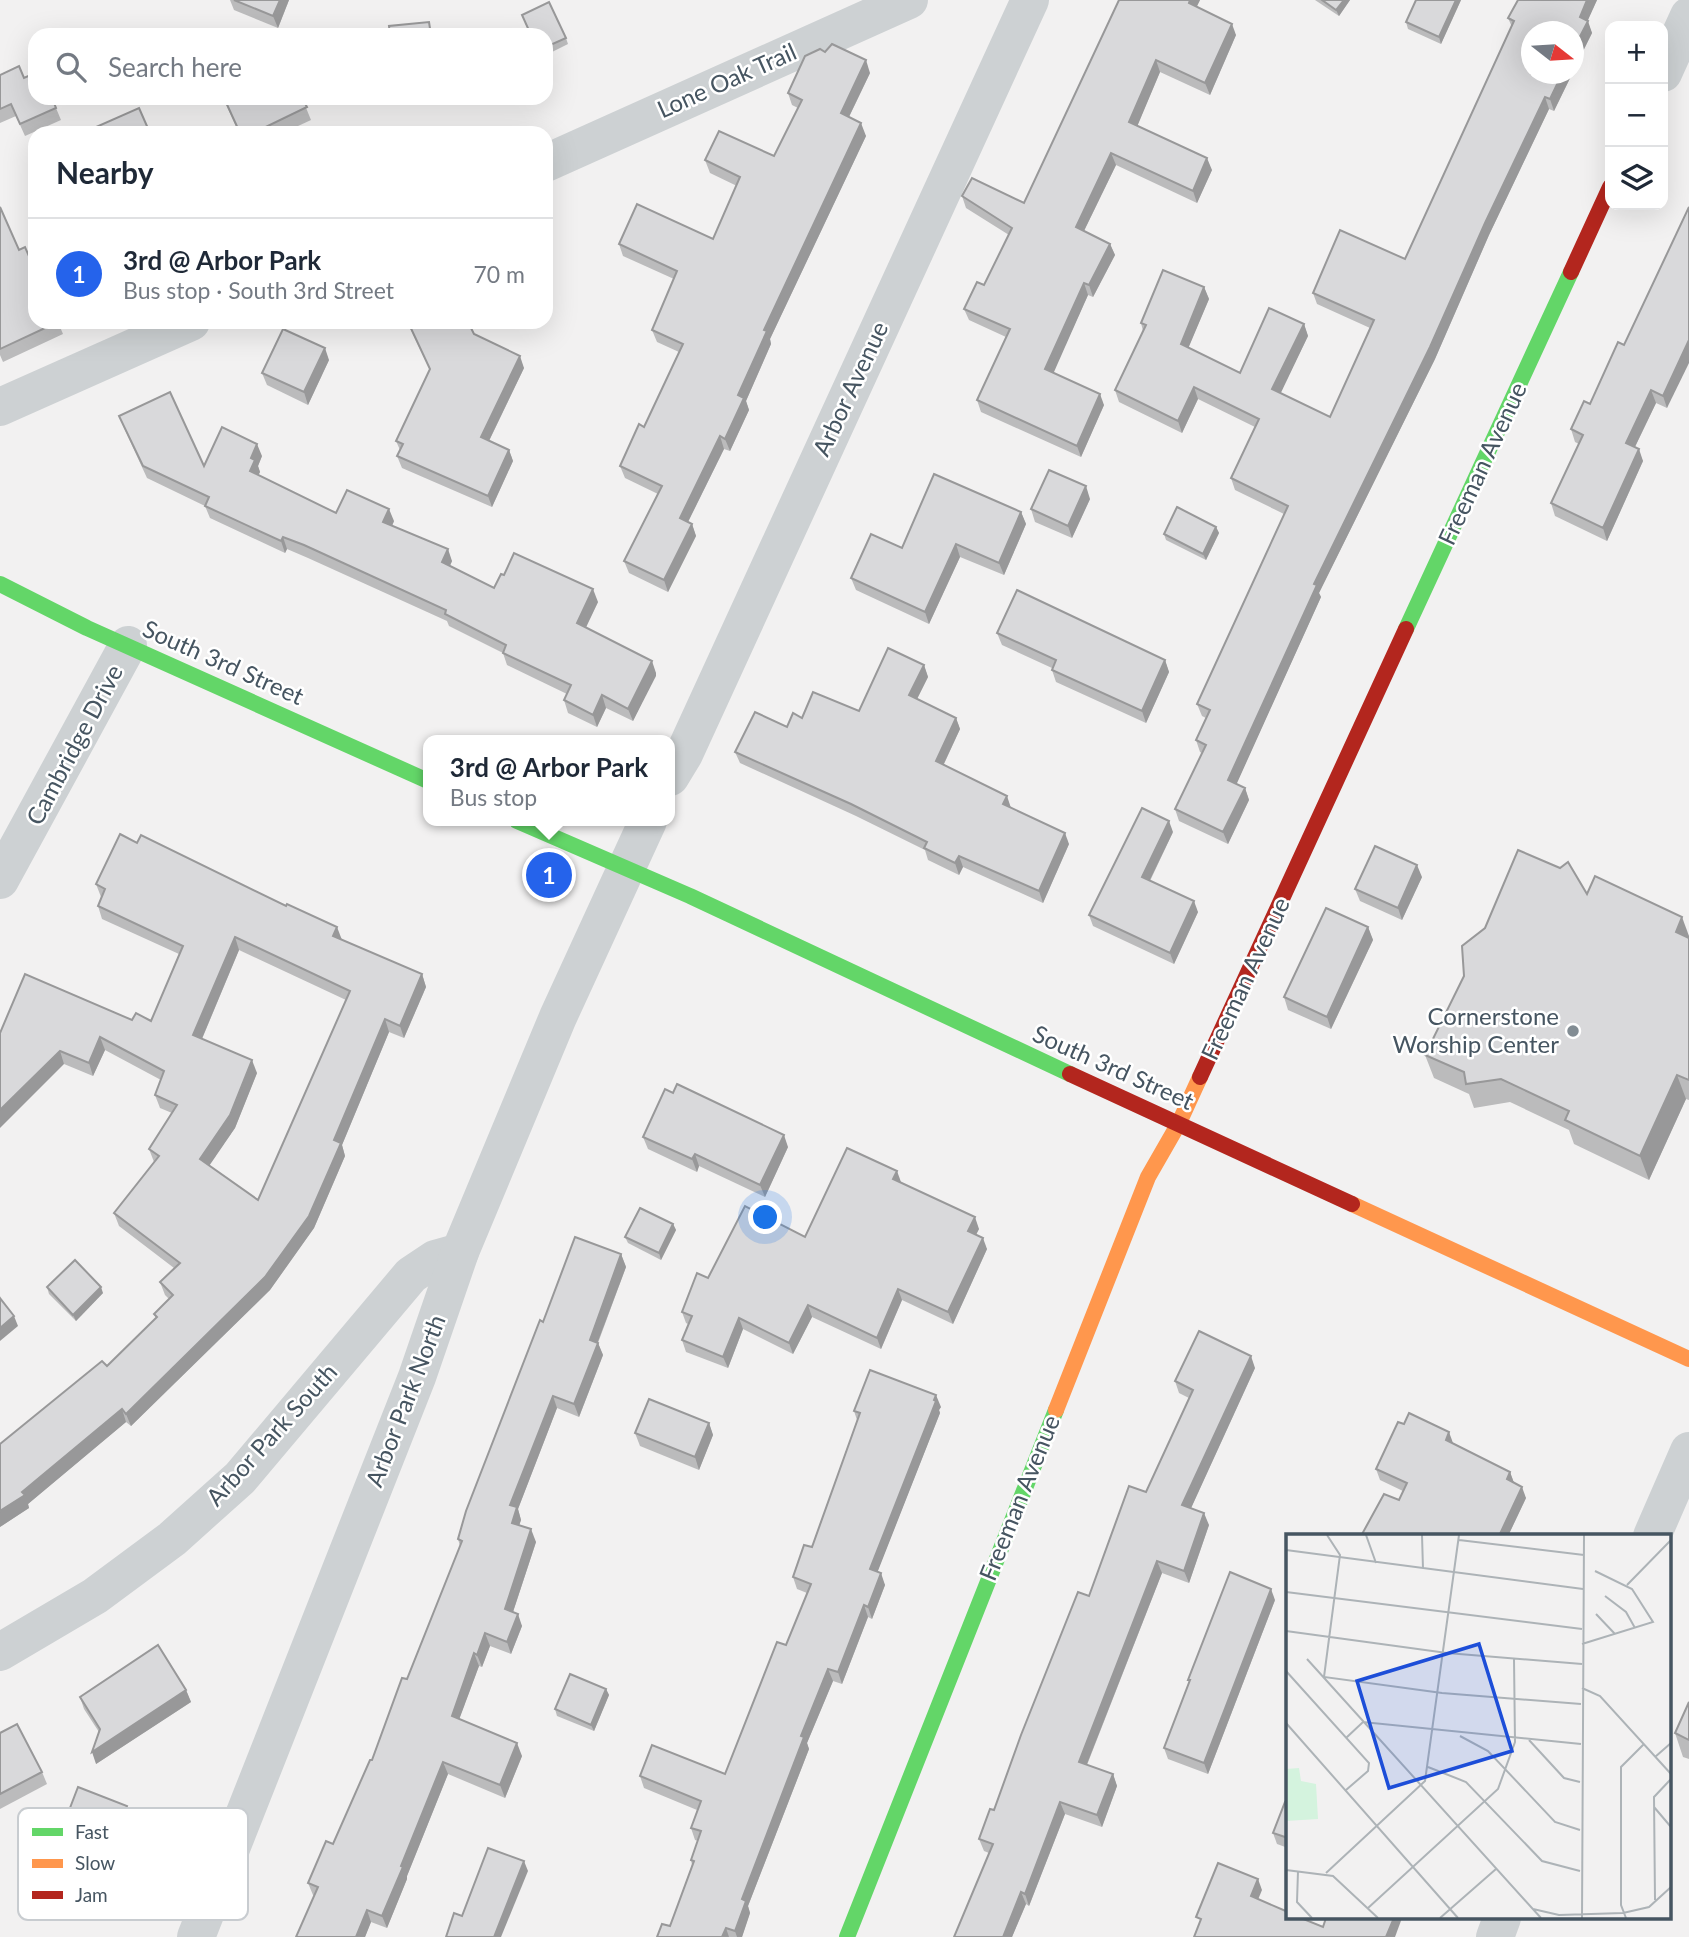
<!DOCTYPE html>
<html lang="en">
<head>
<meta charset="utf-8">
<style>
  body { margin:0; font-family:Lato,sans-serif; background:#f6f6f7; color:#1f2937 }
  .controls { position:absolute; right:21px; top:21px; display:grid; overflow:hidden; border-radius:14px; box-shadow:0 7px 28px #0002 }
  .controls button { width:63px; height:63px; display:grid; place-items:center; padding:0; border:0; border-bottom:2px solid #e0e1e3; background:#fff; color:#1f2937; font:35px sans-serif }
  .compass { position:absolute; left:1521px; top:21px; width:63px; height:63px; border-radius:50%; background:#fff; box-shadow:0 7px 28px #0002; rotate:107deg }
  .you { position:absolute; left:766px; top:1218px; width:24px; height:24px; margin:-18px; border:5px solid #fff; border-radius:50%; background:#1a73e8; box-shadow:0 0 0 10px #1a73e833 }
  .badge { display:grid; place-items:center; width:46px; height:46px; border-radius:50%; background:#2563eb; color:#fff; font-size:23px; font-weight:700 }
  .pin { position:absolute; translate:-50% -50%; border:4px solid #fff; box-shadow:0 2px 7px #0006 }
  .popup { position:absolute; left:423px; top:735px; width:252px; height:91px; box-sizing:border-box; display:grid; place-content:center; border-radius:14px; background:#fff; filter:drop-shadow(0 2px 5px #0005); font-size:23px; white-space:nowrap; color:#747a83 }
  .popup b { font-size:26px; color:#1f2937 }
  .popup::after { content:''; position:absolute; left:50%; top:100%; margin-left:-14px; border:14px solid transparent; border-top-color:#fff }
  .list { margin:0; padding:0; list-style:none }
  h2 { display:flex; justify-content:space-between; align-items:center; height:91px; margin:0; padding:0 28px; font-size:30px }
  h2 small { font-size:23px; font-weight:400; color:#747a83 }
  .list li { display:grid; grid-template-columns:46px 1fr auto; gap:21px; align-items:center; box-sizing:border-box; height:112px; padding:0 28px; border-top:2px solid #e0e1e3 }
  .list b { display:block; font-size:26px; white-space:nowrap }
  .list p { margin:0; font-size:23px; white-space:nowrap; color:#747a83 }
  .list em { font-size:23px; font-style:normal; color:#747a83 }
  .icon { flex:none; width:38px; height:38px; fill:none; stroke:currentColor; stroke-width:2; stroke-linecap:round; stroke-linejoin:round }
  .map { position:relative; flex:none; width:1689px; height:1937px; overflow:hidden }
  .search { position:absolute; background:#fff; box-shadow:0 7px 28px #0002; left:28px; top:28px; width:525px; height:77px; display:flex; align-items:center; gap:18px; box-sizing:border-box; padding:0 24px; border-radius:21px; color:#747a83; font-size:26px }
  .panel { position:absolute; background:#fff; box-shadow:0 7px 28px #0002; left:28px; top:126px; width:525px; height:203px; border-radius:21px }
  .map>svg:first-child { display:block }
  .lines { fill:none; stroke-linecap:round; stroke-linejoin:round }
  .street { stroke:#cdd1d3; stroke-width:38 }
  .fast { stroke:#63d668; stroke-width:16 }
  .slow { stroke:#ff974d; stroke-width:16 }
  .jam { stroke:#b3261e; stroke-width:16 }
  .wall { fill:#bbbbbc; fill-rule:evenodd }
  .shaded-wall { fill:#989899 }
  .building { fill:#d9d9db; stroke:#989899; stroke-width:2; fill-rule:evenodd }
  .poi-dot { fill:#828c93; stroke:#fff; stroke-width:2.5 }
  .labels { text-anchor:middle; stroke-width:5; stroke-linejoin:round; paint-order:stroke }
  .street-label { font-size:24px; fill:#465561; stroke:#fff }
  .poi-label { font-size:24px; fill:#465561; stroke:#fff; text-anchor:end }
  .inset-road { fill:none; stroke:#adb3b7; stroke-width:2 }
  .view { fill:#1d4ed8; fill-opacity:0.15; stroke:#1d4ed8; stroke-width:3.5 }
  .inset-edge { fill:none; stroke:#465561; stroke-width:3.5 }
  .key { fill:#fff; stroke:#c8ccd0; stroke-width:2 }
  .key-label { font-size:19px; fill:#465561 }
</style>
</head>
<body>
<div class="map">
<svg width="1689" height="1937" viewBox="0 0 1689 1937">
  <rect width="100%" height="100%" fill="#f2f1f1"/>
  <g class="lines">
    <!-- street -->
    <g class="street">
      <polyline points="1663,73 1689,16"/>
      <polyline points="546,163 909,0"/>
      <polyline points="0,407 191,322"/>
      <polyline points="670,777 684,754 1030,0"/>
      <polyline points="0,880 128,645"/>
      <polyline points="1652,1536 1689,1451"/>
      <polyline points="0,1652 95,1596 172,1539 240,1478 411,1275 435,1259 460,1252"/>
      <polyline points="196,1937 417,1377 460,1252 558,1017 648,821"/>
      <polyline points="1495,1937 1502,1918"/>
    </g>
    <!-- fast -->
    <g class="fast">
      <polyline points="0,584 87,628 428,781"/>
      <polyline points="1406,629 1571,272"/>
      <polyline points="517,821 690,896 1070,1074"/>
      <polyline points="847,1937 1056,1410"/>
    </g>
    <!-- slow -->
    <g class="slow">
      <polyline points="1352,1204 1689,1359"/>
      <polyline points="1056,1410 1148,1177 1179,1123 1200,1077"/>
    </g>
    <!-- jam -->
    <g class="jam">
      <polyline points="1571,272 1610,187"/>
      <polyline points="1070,1074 1352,1204"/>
      <polyline points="1200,1077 1406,629"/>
    </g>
  </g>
  <!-- wall -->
  <g class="wall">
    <polygon points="230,0 289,0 278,28 234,10"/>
    <polygon points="1119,0 1200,0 1197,6 1236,35 1210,95 1160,72 1137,126 1212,170 1197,203 1116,165 1084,231 1110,244 1115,255 1093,297 1088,295 1053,372 1104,405 1081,457 981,412 977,400 1006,337 969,320 964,309 984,285 1009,235 966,208 962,196 1024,203"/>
    <polygon points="1315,0 1350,0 1339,16"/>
    <polygon points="1416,0 1461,0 1441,44 1408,29 1406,22"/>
    <polygon points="1518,0 1597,0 1587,21 1592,33 1554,111 1549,109 1489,235 1435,359 1319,593 1321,597 1236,784 1245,788 1249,800 1228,844 1179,821 1175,809 1202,753 1200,752 1196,740 1206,718 1202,716 1197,704 1284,514 1235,490 1231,478 1255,427 1198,399 1182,433 1119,402 1115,390 1143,331 1141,323 1204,287 1209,299 1188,348 1240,373 1304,324 1308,336 1280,393 1330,417 1370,328 1317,304 1313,293 1405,259 1512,27 1508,18"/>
    <polygon points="522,15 566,38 568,44 546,55 546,35 531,35"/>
    <polygon points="870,73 849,117 866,136 770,339 771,344 746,401 749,410 730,451 724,449 688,522 692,524 696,536 668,592 629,573 624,561 658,494 625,478 620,466 644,427 679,352 657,342 652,330 674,279 623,256 619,244 713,239 737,186 710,173 705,160 774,156 798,108 792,105 788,93"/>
    <polygon points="0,75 24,78 56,108 61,120 25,136 16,116 0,123"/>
    <polygon points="223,98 302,98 311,120 283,133 239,133"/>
    <polygon points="0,207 19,250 58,322 63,334 3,362 0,355"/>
    <polygon points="1689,207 1667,408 1656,403 1635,447 1643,461 1607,541 1555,516 1551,503 1579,444 1575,442 1571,429 1590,404 1624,345"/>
    <polygon points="407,322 468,322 474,334 524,368 489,441 509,450 513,461 492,507 402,468 397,456 400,450 396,441 430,370"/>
    <polygon points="329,360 308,405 267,385 262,373"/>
    <polygon points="119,416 204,466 262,456 258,466 260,472 258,475 336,513 394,521 392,526 452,561 450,566 494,588 598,602 585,628 656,673 633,721 606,708 597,727 568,713 564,700 567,694 507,665 503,653 449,626 447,621 308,558 287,549 285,553 210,518 205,506 147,478 124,428"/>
    <polygon points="1090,499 1072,538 1035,522 1031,509"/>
    <polygon points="1021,512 1026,524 1004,575 960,557 929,624 856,590 851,578 902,548"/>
    <polygon points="1216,527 1219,533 1206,560 1166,540 1164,534"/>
    <polygon points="997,633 1165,660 1169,672 1146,723 1056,682 1052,670 1052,668 1002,645"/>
    <polygon points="924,665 928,677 917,699 956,718 960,729 944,764 1011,808 1069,844 1043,903 963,867 959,875 928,860 925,850 856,816 740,763 735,752 802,718 859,711"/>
    <polygon points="1173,832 1150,881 1198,912 1174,964 1093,926 1089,915"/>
    <polygon points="1422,877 1402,920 1360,901 1355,889"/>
    <path d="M96 884 341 939 422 974 426 987 404 1038 389 1032 342 1145 345 1156 314 1228 270 1290 131 1426 126 1422 28 1504 29 1508 0 1527 107 1366 156 1318 154 1314 169 1299 165 1295 160 1282 174 1268 119 1226 114 1213 154 1162 149 1149 172 1113 160 1108 155 1095 161 1080 105 1050 93 1076 64 1064 0 1033 132 1020 151 1021 179 954 102 919 98 906 101 897ZM239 950 346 1000 258 1200 209 1165 235 1128 257 1073 202 1039Z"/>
    <polygon points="1587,894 1689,936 1689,1100 1686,1099 1649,1180 1574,1144 1569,1130 1510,1102 1474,1108 1469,1094 1434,1078 1425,1055"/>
    <polygon points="1368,927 1373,940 1331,1029 1288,1010 1284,997"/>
    <polygon points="643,1137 788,1147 765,1197 699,1166 697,1172 648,1149"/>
    <polygon points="901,1182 979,1229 976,1235 987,1249 953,1324 902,1300 881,1349 812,1317 793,1354 743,1329 728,1368 686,1352 682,1340 688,1324 686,1323 682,1312 708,1278 805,1237"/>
    <polygon points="673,1224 676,1230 661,1260 628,1243 625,1237"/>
    <polygon points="621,1254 626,1267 598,1343 603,1355 579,1417 557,1408 518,1509 521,1520 519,1525 536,1542 513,1612 522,1626 511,1654 490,1646 482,1667 479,1666 459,1719 522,1756 505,1798 448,1774 407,1876 407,1879 387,1928 371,1922 365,1937 296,1937 314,1896 313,1895 308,1883 333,1844 372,1760 407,1679 460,1546 458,1539 543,1322"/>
    <polygon points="47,1287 103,1293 76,1321 49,1294"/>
    <polygon points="1255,1368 1191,1508 1209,1525 1189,1583 1162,1573 1087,1765 1113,1774 1117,1786 1102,1827 1065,1814 1029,1906 1026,1904 1012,1937 954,1937 989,1853 984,1851 979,1839 994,1810 1089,1596 1146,1492 1189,1398 1179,1393 1175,1381"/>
    <polygon points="941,1407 939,1410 940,1413 877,1572 885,1585 872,1619 868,1617 842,1684 833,1681 807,1743 809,1749 748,1906 750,1913 742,1937 657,1937 670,1926 692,1865 691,1860 698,1841 695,1840 691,1828 697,1810 644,1788 640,1776 725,1774 786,1645 807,1593 797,1589 793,1577 812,1547 857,1420 854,1411"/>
    <polygon points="709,1423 713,1435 699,1470 640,1446 635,1433"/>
    <polygon points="1453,1443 1510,1472 1514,1483 1526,1498 1508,1536 1361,1536 1399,1500 1403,1491 1380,1480 1376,1469"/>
    <polygon points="1275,1600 1208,1774 1168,1759 1164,1748 1189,1682 1188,1680"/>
    <polygon points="606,1689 609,1695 594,1731 557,1716 555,1709"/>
    <polygon points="186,1690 191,1702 96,1764 99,1732 84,1709 80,1697"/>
    <polygon points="1689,1702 1689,1759 1683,1757 1675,1733"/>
    <polygon points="0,1733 42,1772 47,1784 0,1809"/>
    <polygon points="1288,1803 1288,1848 1277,1844 1273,1833"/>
    <polygon points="127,1806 131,1818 98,1907 48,1888 44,1876"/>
  </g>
  <!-- shaded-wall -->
  <g class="shaded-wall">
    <polygon points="280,0 289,0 278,28 273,16"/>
    <polygon points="1190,0 1200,0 1193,14 1189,3"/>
    <polygon points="1344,0 1350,0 1339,16 1336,10"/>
    <polygon points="1456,0 1461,0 1441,44 1439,37"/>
    <polygon points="1587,0 1597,0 1584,29 1580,17"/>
    <polygon points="1588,21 1592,33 1573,71 1573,50"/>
    <polygon points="1232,24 1236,35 1210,95 1205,83"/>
    <polygon points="866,60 870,73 845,125 841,113"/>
    <polygon points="1156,60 1160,72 1134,134 1129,122"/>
    <polygon points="1562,74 1572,74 1554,111 1550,99"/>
    <polygon points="1545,97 1549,109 1489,235 1435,359 1319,593 1321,597 1233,792 1228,780 1314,584"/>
    <polygon points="861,123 866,136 770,339 771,344 746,401 749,410 730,451 725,439 738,395 764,330"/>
    <polygon points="1111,153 1116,165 1080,239 1076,227"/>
    <polygon points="1207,158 1212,170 1197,203 1193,191"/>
    <polygon points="1110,244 1115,255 1093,297 1089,285"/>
    <polygon points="1084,283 1088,295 1050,381 1045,369"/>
    <polygon points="1204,287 1209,299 1185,356 1181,344"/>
    <polygon points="1304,324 1308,336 1277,401 1272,389"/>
    <polygon points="1689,340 1689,363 1667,408 1663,396"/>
    <polygon points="325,348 329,360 308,405 304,392"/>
    <polygon points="520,356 524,368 485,449 481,437"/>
    <polygon points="1194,387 1198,399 1182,433 1178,421"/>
    <polygon points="1651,390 1656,403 1631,455 1626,443"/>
    <polygon points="1100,394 1104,405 1081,457 1077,446"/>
    <polygon points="720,436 724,449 684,530 680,518"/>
    <polygon points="257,444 262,456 258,466 260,472 254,484 250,471 251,458"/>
    <polygon points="1639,449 1643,461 1607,541 1603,528"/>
    <polygon points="509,450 513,461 492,507 488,496"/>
    <polygon points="1086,486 1090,499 1072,538 1068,526"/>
    <polygon points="389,509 394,521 388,535 383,522"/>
    <polygon points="1021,512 1026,524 1004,575 999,563"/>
    <polygon points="692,524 696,536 668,592 664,580"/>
    <polygon points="1216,527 1219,533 1206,560 1203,554"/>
    <polygon points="283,537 287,549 285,553 281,541"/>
    <polygon points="956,544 960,557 929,624 925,612"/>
    <polygon points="448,549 452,561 446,574 442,562"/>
    <polygon points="593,589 598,602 582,636 577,623"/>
    <polygon points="1165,660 1169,672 1146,723 1142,711"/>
    <polygon points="652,661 656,673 656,676 633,721 628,709"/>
    <polygon points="924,665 928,677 913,707 909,695"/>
    <polygon points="602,695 606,708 597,727 593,715"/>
    <polygon points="956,718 960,729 940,772 936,761"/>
    <polygon points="1245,788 1249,800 1228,844 1223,832"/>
    <polygon points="1007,796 1011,808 1003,804"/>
    <polygon points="1169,821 1173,832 1146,888 1142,877"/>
    <polygon points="1065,833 1069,844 1043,903 1039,891"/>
    <polygon points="959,856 963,867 959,875 955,863"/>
    <polygon points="1417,865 1422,877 1402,920 1398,908"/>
    <polygon points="1194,901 1198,912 1174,964 1170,953"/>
    <polygon points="1682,917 1689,936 1689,945 1676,932"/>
    <polygon points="337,927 342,940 333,936"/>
    <polygon points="1368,927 1373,940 1331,1029 1327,1017"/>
    <polygon points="235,937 239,950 198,1048 193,1035"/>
    <polygon points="422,974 426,987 404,1038 400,1026"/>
    <polygon points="385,1019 389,1032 342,1145 345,1156 314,1228 270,1290 131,1426 126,1414 334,1140"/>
    <polygon points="100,1037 105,1050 93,1076 89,1063"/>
    <polygon points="60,1051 64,1064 0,1128 0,1110"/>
    <polygon points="252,1060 257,1073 235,1128 205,1172 200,1159"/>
    <polygon points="1677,1075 1686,1099 1649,1180 1640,1156"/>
    <polygon points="784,1135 788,1147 765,1197 760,1185"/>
    <polygon points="695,1154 699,1166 697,1172 692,1159"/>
    <polygon points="897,1171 901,1182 897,1190 893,1179"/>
    <polygon points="975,1217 979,1229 972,1242 968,1231"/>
    <polygon points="673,1224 676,1230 661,1260 659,1253"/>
    <polygon points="983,1238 987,1249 953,1324 948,1312"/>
    <polygon points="621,1254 626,1267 594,1352 590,1340"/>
    <polygon points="101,1287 103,1293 76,1321 73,1315"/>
    <polygon points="898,1289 902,1300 881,1349 877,1338"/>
    <polygon points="808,1305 812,1317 793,1354 789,1343"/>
    <polygon points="14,1316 18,1326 0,1341 0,1328"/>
    <polygon points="739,1318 743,1329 728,1368 723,1357"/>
    <polygon points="598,1343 603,1355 579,1417 574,1404"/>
    <polygon points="1251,1356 1255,1368 1187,1517 1182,1505"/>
    <polygon points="936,1395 941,1407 939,1410 940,1413 874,1581 870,1569"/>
    <polygon points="553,1396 557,1408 518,1509 521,1520 516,1535 512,1523 510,1505"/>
    <polygon points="122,1409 126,1422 28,1504 29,1508 0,1527 0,1511 22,1492"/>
    <polygon points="709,1423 713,1435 699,1470 695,1457"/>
    <polygon points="1449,1432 1453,1443 1450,1451 1446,1440"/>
    <polygon points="1510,1472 1514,1483 1507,1479"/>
    <polygon points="1522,1487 1526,1498 1508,1536 1499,1536"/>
    <polygon points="1204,1513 1209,1525 1189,1583 1184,1571"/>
    <polygon points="531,1529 536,1542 510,1621 505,1609"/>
    <polygon points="1157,1561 1162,1573 1083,1774 1079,1762"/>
    <polygon points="881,1573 885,1585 872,1619 868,1607"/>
    <polygon points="1271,1589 1275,1600 1208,1774 1204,1763"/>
    <polygon points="864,1605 868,1617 842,1684 838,1672"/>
    <polygon points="518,1614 522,1626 511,1654 507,1642"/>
    <polygon points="485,1633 490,1646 482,1667 477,1655"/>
    <polygon points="474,1653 479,1666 456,1728 452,1716"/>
    <polygon points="828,1669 833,1681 807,1743 809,1749 748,1906 750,1913 742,1937 737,1937 735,1931 742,1899 801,1736"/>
    <polygon points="606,1689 609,1695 594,1731 591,1725"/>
    <polygon points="186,1690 191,1702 96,1764 92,1752"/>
    <polygon points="517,1743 522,1756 505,1798 500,1785"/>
    <polygon points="443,1762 448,1774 407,1876 407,1879 387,1928 382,1916 401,1866"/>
    <polygon points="1113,1774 1117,1786 1102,1827 1097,1815"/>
    <polygon points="1060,1802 1065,1814 1029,1906 1025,1894"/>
    <polygon points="127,1806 131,1818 98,1907 94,1895"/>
    <polygon points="524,1861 528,1871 501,1937 494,1937"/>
    <polygon points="1258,1879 1262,1890 1255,1907 1251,1896"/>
    <polygon points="1021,1892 1026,1904 1012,1937 1003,1937"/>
    <polygon points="367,1910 371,1922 365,1937 356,1937"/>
    <polygon points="1394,1918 1402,1918 1395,1937 1386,1937"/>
    <polygon points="726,1928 729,1937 722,1937"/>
  </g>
  <!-- building -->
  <g class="building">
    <polygon points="234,0 280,0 273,16"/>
    <polygon points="1119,0 1190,0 1189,3 1232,24 1205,83 1156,60 1129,122 1207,158 1193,191 1111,153 1076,227 1110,244 1089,285 1084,283 1045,369 1100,394 1077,446 977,400 1010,329 964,309 977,282 984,285 1012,228 962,196 972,178 1024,203"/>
    <polygon points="1322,0 1344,0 1336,10"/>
    <polygon points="1416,0 1456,0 1439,37 1406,22"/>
    <polygon points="1518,0 1587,0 1580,17 1588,21 1573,50 1573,32 1531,32 1531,74 1562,74 1550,99 1545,97 1485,223 1430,347 1314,584 1317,585 1228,780 1245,788 1223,832 1175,809 1206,745 1196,740 1210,710 1197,704 1288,506 1231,478 1259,419 1194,387 1178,421 1115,390 1146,325 1141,323 1163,270 1204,287 1181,344 1240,373 1269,308 1304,324 1272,389 1330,417 1374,320 1313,293 1340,230 1405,259 1514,21 1508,18"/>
    <polygon points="549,2 566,38 546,47 546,35 531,35 522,15"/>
    <polygon points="429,22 431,35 390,35 389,26"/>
    <polygon points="832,44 866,60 841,113 861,123 764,330 767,331 738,395 744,398 725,439 720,436 680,518 692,524 664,580 624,561 662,486 620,466 639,424 644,427 683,344 652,330 677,271 619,244 637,204 713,239 740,177 705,160 719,131 774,156 802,100 788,93 805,56 820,49 825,52"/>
    <polygon points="19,66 24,78 35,73 35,98 52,98 56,108 20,124 11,104 0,109 0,75"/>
    <polygon points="224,98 302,98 307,107 253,133 240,133"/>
    <polygon points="139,108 150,133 98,133 96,127"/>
    <polygon points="0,207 19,250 25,247 35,270 35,322 58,322 0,349"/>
    <polygon points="1689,207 1689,340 1663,396 1651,390 1626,443 1639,449 1603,528 1551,503 1583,435 1571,429 1584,401 1590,404 1618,342 1624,345"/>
    <polygon points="408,322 468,322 474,334 520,356 481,437 509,450 488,496 397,456 403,444 396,441 430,369"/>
    <polygon points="283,329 325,348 304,392 262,373"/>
    <polygon points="170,392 204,466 222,427 257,444 251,458 255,460 250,471 336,513 347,490 389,509 383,522 448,549 442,562 494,588 501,574 504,575 514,553 593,589 577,623 652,661 628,709 602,695 593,715 564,700 571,685 503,653 506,645 445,614 446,610 304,545 283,537 281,541 205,506 209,497 143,466 119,416"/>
    <polygon points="1049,470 1086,486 1068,526 1031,509"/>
    <polygon points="934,474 1021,512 999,563 956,544 925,612 851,578 871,534 902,548"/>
    <polygon points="1177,507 1216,527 1203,554 1164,534"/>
    <polygon points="1017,590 1165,660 1142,711 1052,670 1056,660 997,633"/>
    <polygon points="888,648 924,665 909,695 956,718 936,761 1007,796 1003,804 1065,833 1039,891 959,856 955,863 924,848 927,842 851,804 735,752 755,712 787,727 793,713 802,718 813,692 859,711"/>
    <polygon points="1142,808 1169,821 1142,877 1194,901 1170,953 1089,915"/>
    <path d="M120 834 137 843 141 835 286 906 287 904 337 927 333 936 422 974 400 1026 385 1019 334 1140 341 1143 309 1216 265 1277 126 1414 122 1409 22 1492 25 1495 0 1511V1444L102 1361 107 1366 157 1317 154 1314 173 1295 160 1282 180 1263 114 1213 159 1156 149 1149 177 1105 155 1095 164 1071 100 1037 89 1063 60 1051 0 1110V1033L25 974 132 1020 136 1013 151 1021 183 946 98 906 105 889 96 884ZM235 937 350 991 258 1200 200 1159 230 1115 252 1060 193 1035Z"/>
    <polygon points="1375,846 1417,865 1398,908 1355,889"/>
    <polygon points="1518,850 1560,868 1568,862 1587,894 1595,876 1682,917 1676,932 1689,938 1689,1080 1677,1075 1640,1156 1565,1120 1569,1111 1501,1079 1466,1084 1464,1072 1425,1055 1464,976 1462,946 1485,928"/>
    <polygon points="1326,908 1368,927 1327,1017 1284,997"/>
    <polygon points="677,1084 784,1135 760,1185 695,1154 692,1159 643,1137 665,1089 673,1093"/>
    <polygon points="847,1148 897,1171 893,1179 975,1217 968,1231 983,1238 948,1312 898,1289 877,1338 808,1305 789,1343 739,1318 723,1357 682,1340 692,1316 682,1312 697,1273 708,1278 745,1206 805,1237"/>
    <polygon points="640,1208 673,1224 659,1253 625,1237"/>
    <polygon points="575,1237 621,1254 590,1340 598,1343 574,1404 553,1396 510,1505 517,1507 512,1523 531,1529 505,1609 518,1614 507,1642 485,1633 477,1655 474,1653 452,1716 517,1743 500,1785 443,1762 401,1866 403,1867 382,1916 367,1910 356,1937 296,1937 318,1887 308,1883 326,1841 333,1844 370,1760 372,1760 402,1678 407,1679 462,1541 458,1539 466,1511 540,1320 543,1322"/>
    <polygon points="75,1260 101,1287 73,1315 47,1287"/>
    <polygon points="0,1298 14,1316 0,1328"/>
    <polygon points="1199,1331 1251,1356 1182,1505 1204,1513 1184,1571 1157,1561 1079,1762 1113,1774 1097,1815 1060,1802 1025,1894 1021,1892 1003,1937 954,1937 993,1844 979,1839 990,1809 994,1810 1021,1735 1078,1592 1089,1596 1129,1486 1146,1492 1193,1390 1175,1381"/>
    <polygon points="870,1370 936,1395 934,1400 936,1401 870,1569 881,1573 868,1607 864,1605 838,1672 828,1669 801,1736 804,1737 742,1899 746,1901 735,1931 726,1928 722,1937 657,1937 662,1924 670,1926 694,1861 691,1860 701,1831 691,1828 701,1801 640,1776 652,1745 725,1774 777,1642 786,1645 811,1584 793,1577 804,1545 812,1547 860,1413 854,1411"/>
    <polygon points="649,1399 709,1423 695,1457 635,1433"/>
    <polygon points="1409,1413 1449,1432 1446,1440 1510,1472 1507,1479 1522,1487 1499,1536 1361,1536 1384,1494 1399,1500 1407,1483 1376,1469 1398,1422 1404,1424"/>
    <polygon points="1230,1572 1271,1589 1204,1763 1164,1748 1190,1680 1188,1680"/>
    <polygon points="158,1645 186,1690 92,1752 100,1729 80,1697"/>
    <polygon points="570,1674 606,1689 591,1725 555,1709"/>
    <polygon points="1689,1702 1689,1740 1675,1733"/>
    <polygon points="17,1724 42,1772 0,1794 0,1733"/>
    <polygon points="78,1787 127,1806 94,1895 44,1876"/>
    <polygon points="1285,1802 1288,1803 1288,1838 1273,1833"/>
    <polygon points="488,1848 524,1861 494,1937 446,1937 454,1913 462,1916"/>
    <polygon points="1218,1863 1258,1879 1251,1896 1288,1912 1288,1918 1301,1918 1323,1927 1326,1918 1394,1918 1386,1937 1194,1937 1201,1919 1196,1917"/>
  </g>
  <!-- markers -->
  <circle class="poi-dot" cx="1573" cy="1031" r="7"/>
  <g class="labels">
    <!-- street labels -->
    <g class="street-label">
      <text transform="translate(727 81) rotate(-24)" y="8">Lone Oak Trail</text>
      <text transform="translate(851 389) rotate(-65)" y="8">Arbor Avenue</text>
      <text transform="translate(1483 464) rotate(-65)" y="8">Freeman Avenue</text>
      <text transform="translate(223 663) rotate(24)" y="8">South 3rd Street</text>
      <text transform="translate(75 745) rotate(-62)" y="8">Cambridge Drive</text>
      <text transform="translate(1246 979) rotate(-65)" y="8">Freeman Avenue</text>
      <text transform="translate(1113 1068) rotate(24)" y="8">South 3rd Street</text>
      <text transform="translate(406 1401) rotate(-69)" y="8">Arbor Park North</text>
      <text transform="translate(272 1435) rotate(-48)" y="8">Arbor Park South</text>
      <text transform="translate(1020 1498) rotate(-68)" y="8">Freeman Avenue</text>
    </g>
    <!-- poi labels -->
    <g class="poi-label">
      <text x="1559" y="1025">Cornerstone<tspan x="1559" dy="28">Worship Center</tspan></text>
    </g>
  </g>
  <!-- overview -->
  <g transform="translate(1286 1534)">
    <rect width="385" height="385" fill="#f2f1f1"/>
    <path d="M13 234 15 247 30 250 32 285 0 287V235Z" fill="#d4f3de"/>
    <path class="inset-road" d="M41 1 54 21 38 143 156 159 295 170M80 1 90 29M136 1 137 35M173 6 298 21M0 16 297 55M341 51 385 6M0 58 296 95M319 62 340 78 349 94M310 80 329 100M0 97 161 119 296 130M296 110 367 88 346 55 309 37M21 125 255 384M0 137 83 229 82 237 60 256M296 154 314 162 385 240M0 189 172 384M174 202 202 217 269 288 294 296M60 204 77 188 295 210M243 206 278 244 294 248M369 223 385 209M142 233 180 248 256 327 294 337M368 273 385 293M0 336 47 342 92 384M12 337 11 368 26 384M40 339 139 247 173 1M369 366 368 263 385 245M82 374 212 255 229 208 228 125M247 375 273 381 337 379 363 373 385 353M154 384 210 335M296 384 298 1M340 384 335 371V233L358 210"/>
    <path class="view" d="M193 110 226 217 103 254 71 147Z"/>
    <rect width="385" height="385" class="inset-edge"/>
  </g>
  <!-- legend -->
  <rect x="18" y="1808" width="230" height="112" rx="10" class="key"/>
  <rect x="32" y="1828" width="31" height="8" fill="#63d668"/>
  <rect x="32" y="1859" width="31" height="9" fill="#ff974d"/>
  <rect x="32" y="1891" width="31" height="8" fill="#b3261e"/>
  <g class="key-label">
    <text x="75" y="1839">Fast</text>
    <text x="75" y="1870">Slow</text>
    <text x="75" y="1902">Jam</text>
  </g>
</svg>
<div class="controls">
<button>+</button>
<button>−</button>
<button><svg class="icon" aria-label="layers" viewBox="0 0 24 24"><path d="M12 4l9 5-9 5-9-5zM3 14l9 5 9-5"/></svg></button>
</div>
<svg class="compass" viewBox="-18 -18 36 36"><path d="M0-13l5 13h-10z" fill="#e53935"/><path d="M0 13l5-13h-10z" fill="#747a83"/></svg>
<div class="you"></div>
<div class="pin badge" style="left:549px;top:875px">1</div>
<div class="popup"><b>3rd @ Arbor Park</b>Bus stop</div>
<div class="search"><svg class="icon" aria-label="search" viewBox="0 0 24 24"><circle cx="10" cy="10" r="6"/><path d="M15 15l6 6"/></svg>Search here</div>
<section class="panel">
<h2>Nearby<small></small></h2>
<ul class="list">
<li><span class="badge">1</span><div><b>3rd @ Arbor Park</b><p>Bus stop · South 3rd Street</p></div><em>70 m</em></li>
</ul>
</section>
</div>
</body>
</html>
